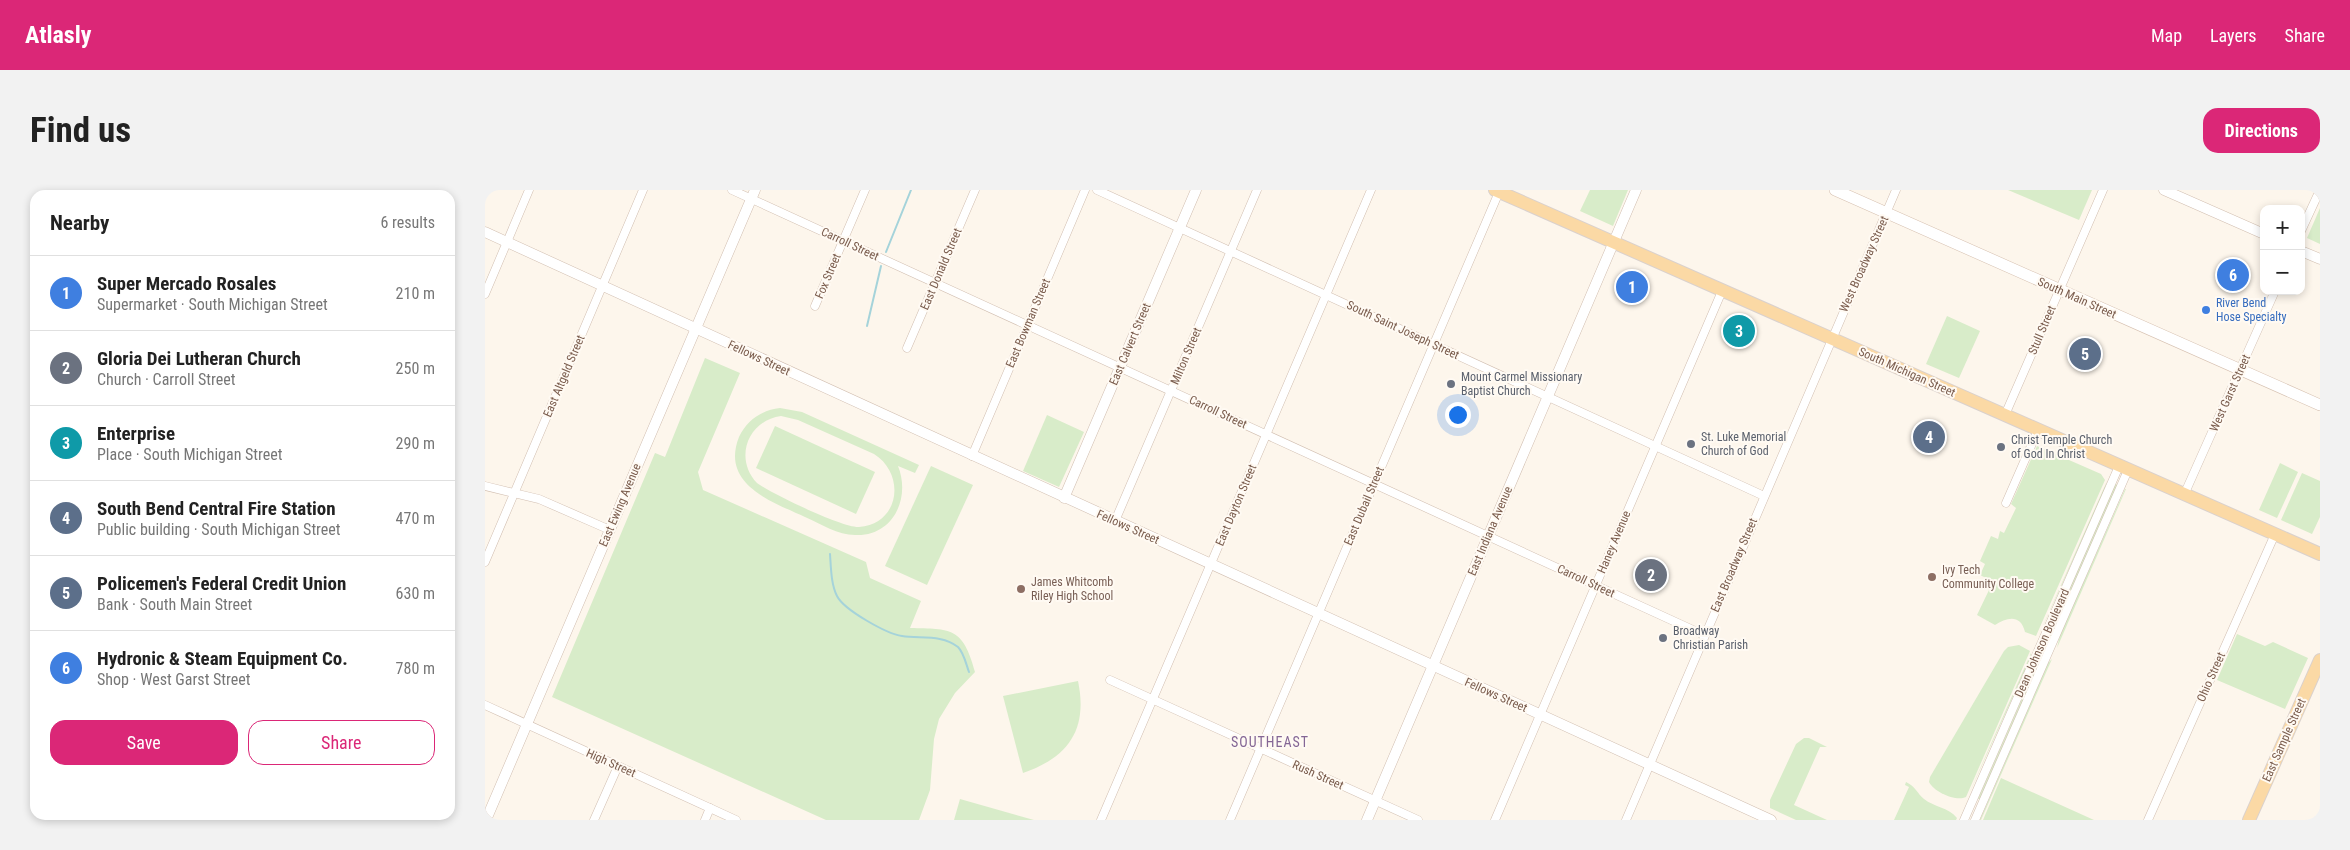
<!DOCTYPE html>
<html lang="en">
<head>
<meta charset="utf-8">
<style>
  body { margin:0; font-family:"Roboto Condensed",sans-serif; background:#f2f2f2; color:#222 }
  .controls { position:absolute; right:15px; top:15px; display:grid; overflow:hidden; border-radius:10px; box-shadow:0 2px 8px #0003 }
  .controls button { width:45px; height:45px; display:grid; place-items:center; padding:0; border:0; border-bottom:1px solid #e0e0e0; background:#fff; color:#222; font:25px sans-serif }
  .you { position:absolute; left:972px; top:224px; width:18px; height:18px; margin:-12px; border:4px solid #fff; border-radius:50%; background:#1a73e8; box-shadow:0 0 0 8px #1a73e833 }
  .badge { display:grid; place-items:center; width:32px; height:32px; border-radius:50%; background:#db2777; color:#fff; font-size:16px; font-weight:700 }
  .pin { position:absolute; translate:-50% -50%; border:2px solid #fff; box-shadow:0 1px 5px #0006 }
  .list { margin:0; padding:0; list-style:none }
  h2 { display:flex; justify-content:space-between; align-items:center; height:65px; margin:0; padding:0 20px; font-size:21px }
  h2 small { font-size:16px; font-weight:400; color:#767676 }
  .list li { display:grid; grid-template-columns:32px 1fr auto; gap:15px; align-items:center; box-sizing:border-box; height:75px; padding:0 20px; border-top:1px solid #e0e0e0 }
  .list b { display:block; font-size:19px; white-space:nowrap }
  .list p { margin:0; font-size:16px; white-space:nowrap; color:#767676 }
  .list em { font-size:16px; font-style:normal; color:#767676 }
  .actions { display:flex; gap:10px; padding:15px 20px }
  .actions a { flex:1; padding:11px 0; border:1px solid #db2777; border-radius:15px; text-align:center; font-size:18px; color:#db2777 }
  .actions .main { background:#db2777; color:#fff }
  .map { position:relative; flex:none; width:1835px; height:630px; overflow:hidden; border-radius:15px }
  header { display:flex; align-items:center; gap:30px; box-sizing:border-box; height:70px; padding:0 25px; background:#db2777; color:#fff }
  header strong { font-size:24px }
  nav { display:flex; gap:28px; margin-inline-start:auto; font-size:18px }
  .intro { display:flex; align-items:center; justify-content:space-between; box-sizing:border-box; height:120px; padding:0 30px }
  h1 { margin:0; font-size:35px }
  .button { padding:12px 22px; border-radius:15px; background:#db2777; color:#fff; font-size:18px; font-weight:700 }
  main { display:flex; gap:30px; padding:0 30px }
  aside { flex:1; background:#fff; border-radius:15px; box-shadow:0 2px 8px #0003 }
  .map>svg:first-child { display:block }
  .green { fill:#d8ecc9; fill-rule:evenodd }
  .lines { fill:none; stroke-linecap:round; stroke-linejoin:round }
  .stream { stroke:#a5d3da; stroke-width:2 }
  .minor-casing { stroke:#d1beb0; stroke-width:9 }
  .tertiary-casing { stroke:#d1beb0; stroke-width:11 }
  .secondary-casing { stroke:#d6c0b0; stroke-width:12 }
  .primary-casing { stroke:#dad1cd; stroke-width:14 }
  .minor { stroke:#fff; stroke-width:8 }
  .tertiary { stroke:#fff; stroke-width:10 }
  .secondary { stroke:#fff; stroke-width:11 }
  .primary { stroke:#fbd9a5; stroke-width:12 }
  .shop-dot { fill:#3f7fe0; stroke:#fffaf3; stroke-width:2 }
  .worship-dot { fill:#6b7280; stroke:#fffaf3; stroke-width:2 }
  .education-dot { fill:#8d6e63; stroke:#fffaf3; stroke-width:2 }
  .labels { text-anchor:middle; stroke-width:4; stroke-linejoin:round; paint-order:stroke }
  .street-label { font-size:12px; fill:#7a5c4d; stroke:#fffaf3 }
  .shop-label { font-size:12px; fill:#366cbe; stroke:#fffaf3; text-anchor:start }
  .worship-label { font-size:12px; fill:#5b616d; stroke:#fffaf3; text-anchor:start }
  .education-label { font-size:12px; fill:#785e54; stroke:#fffaf3; text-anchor:start }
  .neighbourhood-label { font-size:14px; letter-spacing:1px; fill:#846695; stroke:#fffaf3 }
</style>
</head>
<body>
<header>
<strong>Atlasly</strong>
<nav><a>Map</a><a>Layers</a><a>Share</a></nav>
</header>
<div class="intro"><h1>Find us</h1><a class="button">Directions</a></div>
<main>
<aside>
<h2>Nearby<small>6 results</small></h2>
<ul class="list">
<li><span class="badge" style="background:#3f7fe0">1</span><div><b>Super Mercado Rosales</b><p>Supermarket · South Michigan Street</p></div><em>210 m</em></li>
<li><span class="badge" style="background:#6b7280">2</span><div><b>Gloria Dei Lutheran Church</b><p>Church · Carroll Street</p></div><em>250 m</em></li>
<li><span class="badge" style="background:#0f9aa8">3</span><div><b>Enterprise</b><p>Place · South Michigan Street</p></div><em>290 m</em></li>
<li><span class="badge" style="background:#5c6f8a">4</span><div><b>South Bend Central Fire Station</b><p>Public building · South Michigan Street</p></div><em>470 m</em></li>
<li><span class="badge" style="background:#5c6f8a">5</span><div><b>Policemen's Federal Credit Union</b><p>Bank · South Main Street</p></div><em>630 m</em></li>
<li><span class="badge" style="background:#3f7fe0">6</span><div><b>Hydronic &amp; Steam Equipment Co.</b><p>Shop · West Garst Street</p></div><em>780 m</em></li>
</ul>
<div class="actions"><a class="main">Save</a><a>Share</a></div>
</aside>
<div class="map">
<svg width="1835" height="630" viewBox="0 0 1835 630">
  <rect width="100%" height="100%" fill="#fdf6ec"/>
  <!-- green -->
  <g class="green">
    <polygon points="1105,0 1143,0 1128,36 1095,21"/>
    <polygon points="1523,0 1607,0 1594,30"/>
    <polygon points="1835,18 1835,54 1822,48"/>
    <polygon points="1462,126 1495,141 1474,188 1441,174"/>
    <path d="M220 168 255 183 213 282 218 300 381 372 385 388 436 411 425 438C466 439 478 437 490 482L470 503 454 529 449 549 445 600 434 630H341L67 507 170 263 180 267Z"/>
    <path d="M295 218 317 222 434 275 430 283 413 276C426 308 408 347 370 345 353 345 336 334 320 327 288 312 235 295 254 247 262 230 277 220 295 218ZM296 226 313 230 389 264C421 284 415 334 374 337 358 338 287 304 272 293 249 269 262 231 296 226Z"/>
    <polygon points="562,225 599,242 574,297 538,281"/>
    <polygon points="290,236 390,282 371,324 271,278"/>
    <path d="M1552 256 1616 284 1620 290 1551 446 1540 442C1536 424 1522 427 1510 435L1492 425 1504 400 1497 396 1501 388 1495 385 1500 374 1495 371 1506 346 1513 349 1515 341 1519 343 1531 318 1526 314Z"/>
    <polygon points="1795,273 1813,282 1792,328 1774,320"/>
    <polygon points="446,276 488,295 442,395 400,376"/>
    <polygon points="1817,283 1835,291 1835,327 1827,344 1796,330"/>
    <polygon points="1622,291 1618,304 1553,447"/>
    <polygon points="1630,294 1633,295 1565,447 1564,445"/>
    <polygon points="1640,299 1641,299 1572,458 1575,445"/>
    <polygon points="1752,444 1780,456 1788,452 1823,468 1800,519 1732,490"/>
    <path d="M1534 455 1545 461 1481 607C1471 612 1449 602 1444 592L1445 587 1519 461 1523 457Z"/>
    <polygon points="1546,463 1546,467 1483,606"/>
    <polygon points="1567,469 1496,630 1495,630 1563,473"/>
    <polygon points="1553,472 1555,473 1495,609 1493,609"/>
    <path d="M593 491C603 539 584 567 538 583L518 506Z"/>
    <polygon points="1319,548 1324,548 1342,557 1335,557 1309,615 1342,630 1311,630 1285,618 1285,610 1311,554"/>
    <polygon points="1516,588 1609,630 1498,630"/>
    <path d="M1421 592C1430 596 1432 603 1439 609 1449 617 1463 617 1472 628L1471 630H1409L1424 597 1420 595Z"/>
    <polygon points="475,609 549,630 469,630"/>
  </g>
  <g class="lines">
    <!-- stream -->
    <g class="stream">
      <polyline points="401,62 426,0"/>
      <polyline points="382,136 396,76"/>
      <path d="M345 364C346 378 346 394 352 406 359 420 402 444 417 446 435 449 457 444 473 457 479 463 481 474 484 482"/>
    </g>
    <defs>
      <g id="minor">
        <polyline points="247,0 1219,445"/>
        <polyline points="612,0 1279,306"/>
        <polyline points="1816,41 1835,0"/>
        <polyline points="0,104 44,0"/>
        <polyline points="330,116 380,0"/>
        <polyline points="422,158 490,0"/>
        <polyline points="1520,225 1618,0"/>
        <polyline points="487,266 600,0"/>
        <polyline points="0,296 54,309 125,340"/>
        <polyline points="1699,305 1790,101"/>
        <polyline points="1521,313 1553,240"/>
        <polyline points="630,331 772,0"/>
        <polyline points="0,372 158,0"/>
        <polyline points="625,490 933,630"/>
        <polyline points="0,515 251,630"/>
        <polyline points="109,630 133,576"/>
        <polyline points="220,630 225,618"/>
        <polyline points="616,630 886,0"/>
        <polyline points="745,630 1014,2"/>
        <polyline points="1010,630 1237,101"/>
        <polyline points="1141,630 1411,0"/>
        <polyline points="1479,630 1634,276"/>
        <polyline points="1490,630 1643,280"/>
        <polyline points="1663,630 1790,344"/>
      </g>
      <g id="tertiary">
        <polyline points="1679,0 1779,44"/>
        <polyline points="0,42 1286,630"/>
        <polyline points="1816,61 1835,69"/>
        <polyline points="579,308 711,0"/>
        <polyline points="1,630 270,0"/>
        <polyline points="882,630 1151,0"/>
      </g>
      <polyline id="secondary" points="1350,0 1835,215"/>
      <g id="primary">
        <polyline points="1010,0 1835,364"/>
        <polyline points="1764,630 1835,470"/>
      </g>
    </defs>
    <!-- minor casing -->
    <use href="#minor" class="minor-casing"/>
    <!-- tertiary casing -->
    <use href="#tertiary" class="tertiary-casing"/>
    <!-- secondary casing -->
    <use href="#secondary" class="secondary-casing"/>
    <!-- primary casing -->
    <use href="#primary" class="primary-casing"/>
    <!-- minor -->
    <use href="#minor" class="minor"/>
    <!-- tertiary -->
    <use href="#tertiary" class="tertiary"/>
    <!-- secondary -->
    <use href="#secondary" class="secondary"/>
    <!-- primary -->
    <use href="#primary" class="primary"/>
  </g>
  <!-- markers -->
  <circle class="shop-dot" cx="1721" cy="120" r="5"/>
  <g class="worship-dot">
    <circle cx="966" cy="194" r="5"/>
    <circle cx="1206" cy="254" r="5"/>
    <circle cx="1516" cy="257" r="5"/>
    <circle cx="1178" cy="448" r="5"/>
  </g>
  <g class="education-dot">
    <circle cx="1447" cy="387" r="5"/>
    <circle cx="536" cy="399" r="5"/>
  </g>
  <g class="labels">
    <!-- street labels -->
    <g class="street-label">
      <text transform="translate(365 54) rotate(25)" y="4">Carroll Street</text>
      <text transform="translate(1379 74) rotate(-66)" y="4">West Broadway Street</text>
      <text transform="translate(456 79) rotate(-67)" y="4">East Donald Street</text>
      <text transform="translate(343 86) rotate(-67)" y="4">Fox Street</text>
      <text transform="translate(1592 108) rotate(24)" y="4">South Main Street</text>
      <text transform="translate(543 133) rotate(-67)" y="4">East Bowman Street</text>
      <text transform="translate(918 140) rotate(25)" y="4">South Saint Joseph Street</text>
      <text transform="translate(1557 140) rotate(-67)" y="4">Stull Street</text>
      <text transform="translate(645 154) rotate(-67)" y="4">East Calvert Street</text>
      <text transform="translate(701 166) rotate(-67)" y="4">Milton Street</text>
      <text transform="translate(274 168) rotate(25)" y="4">Fellows Street</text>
      <text transform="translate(1422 182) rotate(24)" y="4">South Michigan Street</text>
      <text transform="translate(79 186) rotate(-67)" y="4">East Altgeld Street</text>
      <text transform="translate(1745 203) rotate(-66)" y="4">West Garst Street</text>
      <text transform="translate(733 222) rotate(25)" y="4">Carroll Street</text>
      <text transform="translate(135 315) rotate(-67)" y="4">East Ewing Avenue</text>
      <text transform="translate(751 315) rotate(-67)" y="4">East Dayton Street</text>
      <text transform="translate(879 316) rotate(-67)" y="4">East Dubail Street</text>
      <text transform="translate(643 337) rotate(24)" y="4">Fellows Street</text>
      <text transform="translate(1005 341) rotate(-67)" y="4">East Indiana Avenue</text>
      <text transform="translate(1129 352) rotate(-67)" y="4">Haney Avenue</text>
      <text transform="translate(1249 375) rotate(-67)" y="4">East Broadway Street</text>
      <text transform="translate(1101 391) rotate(25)" y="4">Carroll Street</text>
      <text transform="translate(1557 453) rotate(-66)" y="4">Dean Johnson Boulevard</text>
      <text transform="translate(1726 487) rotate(-66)" y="4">Ohio Street</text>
      <text transform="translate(1011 505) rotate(24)" y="4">Fellows Street</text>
      <text transform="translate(1799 550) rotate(-66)" y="4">East Sample Street</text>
      <text transform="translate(126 573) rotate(24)" y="4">High Street</text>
      <text transform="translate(833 585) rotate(24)" y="4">Rush Street</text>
    </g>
    <!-- shop labels -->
    <g class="shop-label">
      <text x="1731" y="117">River Bend<tspan x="1731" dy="14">Hose Specialty</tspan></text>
    </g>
    <!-- worship labels -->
    <g class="worship-label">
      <text x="976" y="191">Mount Carmel Missionary<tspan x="976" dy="14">Baptist Church</tspan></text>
      <text x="1216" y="251">St. Luke Memorial<tspan x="1216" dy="14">Church of God</tspan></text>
      <text x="1526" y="254">Christ Temple Church<tspan x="1526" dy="14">of God In Christ</tspan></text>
      <text x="1188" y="445">Broadway<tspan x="1188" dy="14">Christian Parish</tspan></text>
    </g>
    <!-- education labels -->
    <g class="education-label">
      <text x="1457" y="384">Ivy Tech<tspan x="1457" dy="14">Community College</tspan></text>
      <text x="546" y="396">James Whitcomb<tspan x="546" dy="14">Riley High School</tspan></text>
    </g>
    <!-- neighbourhood labels -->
    <g class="neighbourhood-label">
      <text x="785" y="557">SOUTHEAST</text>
    </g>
  </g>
</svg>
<div class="controls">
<button>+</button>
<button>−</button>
</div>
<div class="you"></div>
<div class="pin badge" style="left:1147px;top:97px;background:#3f7fe0">1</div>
<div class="pin badge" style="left:1166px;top:385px;background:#6b7280">2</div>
<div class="pin badge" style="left:1254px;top:141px;background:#0f9aa8">3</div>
<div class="pin badge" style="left:1444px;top:247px;background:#5c6f8a">4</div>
<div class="pin badge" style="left:1600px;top:164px;background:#5c6f8a">5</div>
<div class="pin badge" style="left:1748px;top:85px;background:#3f7fe0">6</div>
</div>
</main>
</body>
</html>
